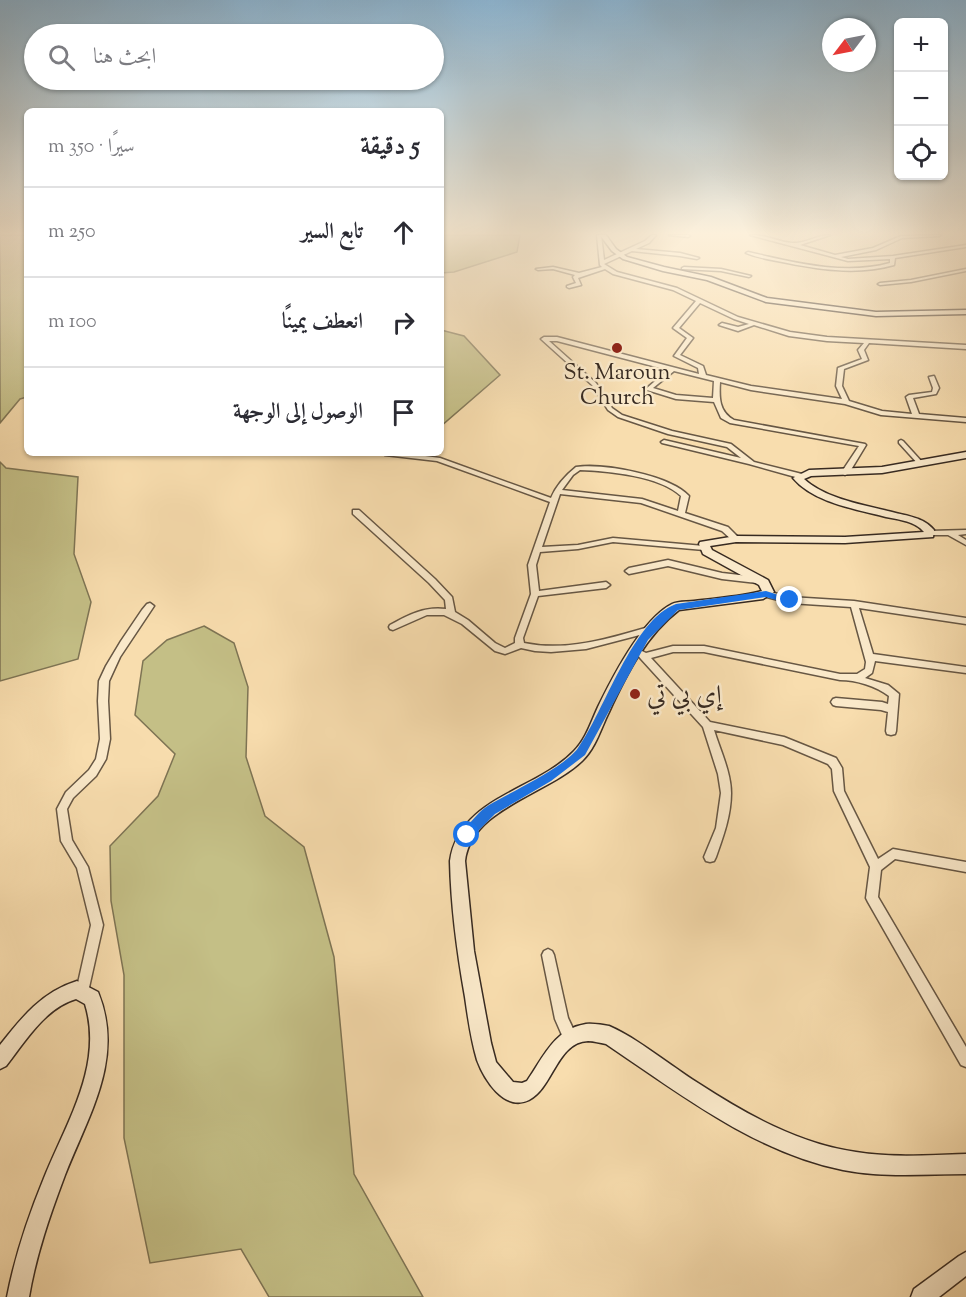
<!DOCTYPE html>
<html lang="ar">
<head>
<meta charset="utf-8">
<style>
  body { margin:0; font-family:"Sorts Mill Goudy",Amiri,serif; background:#f7f7f7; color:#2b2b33; direction:rtl }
  .controls { position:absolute; right:18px; top:18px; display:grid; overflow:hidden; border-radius:9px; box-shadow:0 2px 4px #0004 }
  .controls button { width:54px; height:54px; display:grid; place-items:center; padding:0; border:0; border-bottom:2px solid #e1e1e2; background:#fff; color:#2b2b33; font:30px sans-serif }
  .compass { position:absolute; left:822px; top:18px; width:54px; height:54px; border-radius:50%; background:#fff; box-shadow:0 2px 4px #0004; rotate:238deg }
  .stop { position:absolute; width:18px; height:18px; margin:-14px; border:4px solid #1a73e8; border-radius:50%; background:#fff }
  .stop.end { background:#1a73e8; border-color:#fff; box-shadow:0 2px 6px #0008 }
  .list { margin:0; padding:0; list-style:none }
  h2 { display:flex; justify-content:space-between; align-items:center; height:78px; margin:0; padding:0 24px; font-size:26px }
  h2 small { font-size:20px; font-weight:400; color:#7c7c81 }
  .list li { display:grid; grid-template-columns:39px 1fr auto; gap:18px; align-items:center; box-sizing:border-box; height:90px; padding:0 24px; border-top:2px solid #e1e1e2 }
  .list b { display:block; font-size:22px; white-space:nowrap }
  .list em { font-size:20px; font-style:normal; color:#7c7c81 }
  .icon { flex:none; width:33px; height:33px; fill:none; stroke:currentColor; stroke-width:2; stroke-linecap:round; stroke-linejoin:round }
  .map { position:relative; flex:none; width:966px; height:1297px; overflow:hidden; direction:ltr }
  .search { position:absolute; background:#fff; box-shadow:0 2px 4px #0004; left:24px; top:24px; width:420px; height:66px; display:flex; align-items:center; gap:15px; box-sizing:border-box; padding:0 21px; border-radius:33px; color:#7c7c81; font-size:22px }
  .panel { position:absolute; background:#fff; box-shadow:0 2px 4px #0004; left:24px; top:108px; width:420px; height:348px; border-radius:9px; direction:rtl }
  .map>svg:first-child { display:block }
  .green { fill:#c4bf86; stroke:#7e7454; stroke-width:1.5 }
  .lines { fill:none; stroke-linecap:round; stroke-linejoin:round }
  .street-casing { stroke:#675744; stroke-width:3 }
  .secondary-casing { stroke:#372a21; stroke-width:3 }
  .street { fill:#fae9ca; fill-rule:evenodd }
  .secondary { fill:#fae9ca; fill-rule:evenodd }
  .route { fill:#1a73e8 }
  .poi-dot { fill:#8f2418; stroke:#fae9ca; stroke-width:2 }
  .labels { text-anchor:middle; stroke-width:5; stroke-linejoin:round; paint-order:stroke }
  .far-poi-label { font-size:22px; fill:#372a21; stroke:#fae9ca }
  .poi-label { font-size:26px; fill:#372a21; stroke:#fae9ca; text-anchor:start }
</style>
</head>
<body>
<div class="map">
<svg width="966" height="1297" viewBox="0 0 966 1297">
  <rect width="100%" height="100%" fill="#f8ddae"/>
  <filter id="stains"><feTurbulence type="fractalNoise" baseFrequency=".00333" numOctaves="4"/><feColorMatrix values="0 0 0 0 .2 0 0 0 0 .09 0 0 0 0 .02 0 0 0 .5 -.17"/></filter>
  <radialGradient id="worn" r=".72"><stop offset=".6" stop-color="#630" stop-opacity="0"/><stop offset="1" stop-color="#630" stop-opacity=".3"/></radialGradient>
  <!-- green -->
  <g class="green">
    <polygon points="0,235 27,235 27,397 20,399 0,423"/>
    <polygon points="441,235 520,235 517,252 454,272 441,273"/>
    <polygon points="441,330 464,336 500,375 441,426"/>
    <polygon points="0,462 6,468 78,477 74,554 91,602 78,659 0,681"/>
    <polygon points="204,626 234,643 248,687 246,757 265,816 304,847 334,957 354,1174 423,1297 269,1297 241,1249 150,1263 124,1138 124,975 111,901 110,846 158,796 175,754 135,715 143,661 167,640"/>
  </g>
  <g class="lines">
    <defs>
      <g id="street">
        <path d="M597 235H601L604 260 645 241 652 235H656L649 243 636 249 680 253 699 258 697 259 680 256 632 251 604 264 617 272 677 288 738 317 790 332 827 337 966 345V349L869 343 864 350 868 360 844 369 842 386 849 401 882 411 912 414 906 397 909 395 932 392 933 388 929 377 934 376 939 388 936 394 913 398 919 414 966 418V422L881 415 845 404 751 390 720 382C719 398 719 412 734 420L865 444 866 445 849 473 845 475 841 473 859 446 730 423 721 418 714 402 676 399 647 390V388L668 370 557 341H549L596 383 612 408 622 415 672 431 731 444 754 462 802 474 803 476 799 478 749 464 662 443 661 442 664 440 741 458 727 447 668 434 618 417 608 410 592 385 541 339 544 337H557L699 374 698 368 674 356 687 338 673 328 696 301 673 290 613 274 605 269 578 278 581 285 569 288 567 287V286L576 283 573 277 575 275 553 269 538 270 536 269 553 267 579 273 602 267 600 265ZM700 303 734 319 749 324 738 327 722 323 719 325 738 331 754 325 789 336 827 341 864 343 858 350 862 359 838 368 836 386 842 399 751 386 706 375 703 366 680 355 693 338 679 328ZM674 371 714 381 713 398 676 395 653 388Z"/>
        <polygon points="669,235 688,235 690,236 688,237"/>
        <path d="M750 235C764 234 778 242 792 243 805 244 817 235 830 235L800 245 835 255 873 248 901 236 941 235 939 236 902 238 876 250 841 257 848 259 893 256 966 245V247L895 258 894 265C856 276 816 269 777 261 767 259 755 257 746 253L748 252C793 262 844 276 890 263V259L848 261Z"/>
        <polygon points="684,267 721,269 751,276 749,277 721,271 682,269 682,268"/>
        <polygon points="966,269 966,271 911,282 880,285 878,284 880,283 911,280"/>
        <polygon points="901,440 903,441 923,463 923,465 919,465 899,443 899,441"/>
        <path d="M382 453H403L440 458 551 498C556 486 566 475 576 467 603 463 670 475 689 496L685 513 728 527 740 539 736 541H733L722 531 641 503 560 494 542 547 578 545 613 538 704 546 708 548 704 550 613 542 578 549 540 552 536 565 539 591 606 582 610 585 606 588 538 596 523 638 524 643C567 652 611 638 652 626L656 629 655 631 586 649 551 652 535 651 521 648 505 654 495 651 462 624 444 615H427L393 630 390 629 389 627 390 625C408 615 425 606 446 609L445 600 429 583 353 514V510H359L435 579 452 597 455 612 468 620 495 643 505 648 515 643V638L531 594 528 565 550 502 437 461 385 455ZM580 470C609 471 660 476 681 496L678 511 642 499 562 490 573 475Z"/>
        <polygon points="966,530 966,534 958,535 966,540 966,545 948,535 930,535 926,533 930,531"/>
        <polygon points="668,560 722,573 757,577 761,580 757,583 722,579 668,566 629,574 625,571 629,568"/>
        <path d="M766 591 790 597 854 601 966 618V624L859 608 873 654 966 667V673L875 661 872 673 865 678 888 685 899 694 896 731 895 734 891 735 887 734 886 731 888 712 881 710 836 706 833 705 831 702 833 699 836 698 882 702 888 704 889 696C876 686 856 680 840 680L704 652H673L651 658 710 722 784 737 836 758 842 768 844 791 878 859 893 849 966 862V872L895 859 881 870 878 897 966 1047V1067L961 1065 868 902 866 898 870 867 834 791 832 769 828 764 783 745 714 730C720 750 731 772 731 793 731 816 723 837 716 857L714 861 710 862 706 861 704 857 716 828 721 793 718 774 703 727 641 659 637 654 639 652 642 651 646 653 673 646H704L840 674H857L865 669 866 662 851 607 790 603 763 596 762 594Z"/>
        <polygon points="150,603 154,606 120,657 109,681 108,701 110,739 106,759 96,776 73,798 67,809 72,840 88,867 103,925 88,992 87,997 82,998 77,997 76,992 91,925 77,868 61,841 57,809 66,792 89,770 96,759 100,739 98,701 99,681 106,666 121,641 142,610 147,604"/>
        <polygon points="548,949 552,951 554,955 568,1018 577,1037 575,1042 570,1044 565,1042 555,1019 542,955 544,951"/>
      </g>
      <g id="secondary">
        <polygon points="600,235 606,235 616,249 627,257 664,267 711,277 767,298 876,312 966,310 966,314 876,316 766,302 707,280 663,271 623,259 612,251"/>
        <path d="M966 452V458L882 473 811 476 804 479C826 499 864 505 892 512 907 516 923 517 934 530L933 537 845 543 736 542 710 546 712 550 768 580 774 592 763 599 679 610C646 635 626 675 609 712 601 728 596 747 583 760 549 794 471 808 465 861L474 951 491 1043 496 1062 513 1082 522 1083 527 1081C543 1058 554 1029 586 1024 593 1023 602 1025 609 1026 637 1038 671 1066 698 1083 746 1114 798 1144 856 1152 892 1158 929 1155 966 1154V1174C925 1174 883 1178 843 1170 754 1152 679 1093 606 1044 600 1043 594 1041 588 1041 557 1042 553 1088 529 1100 504 1112 484 1079 477 1060 471 1040 468 1018 465 997 457 952 451 907 450 861 459 797 536 791 574 751 586 739 591 722 598 707 612 678 642 619 672 604 678 601 687 602 694 601 716 598 741 597 762 591L759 585 703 554 699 544 700 542 736 536 845 537 924 532C915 521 900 520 886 517 856 509 814 503 793 478L809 470 882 467Z"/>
        <path d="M77 981 98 992C125 1058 89 1114 65 1175 50 1215 36 1255 29 1297H7C15 1256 28 1217 44 1178 66 1123 104 1065 85 1004L76 999C45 1008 25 1042 6 1066L0 1069V1045C22 1017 42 992 77 981Z"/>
        <polygon points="966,1252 966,1276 939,1297 911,1297 914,1289 959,1256"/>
      </g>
    </defs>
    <!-- street casing -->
    <use href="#street" class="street-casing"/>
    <!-- secondary casing -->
    <use href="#secondary" class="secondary-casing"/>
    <!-- street -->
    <use href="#street" class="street"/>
    <!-- secondary -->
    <use href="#secondary" class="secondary"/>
  </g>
  <!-- sky -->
  <linearGradient id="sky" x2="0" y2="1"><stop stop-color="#8cb6d4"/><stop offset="0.56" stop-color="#fcf0db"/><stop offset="1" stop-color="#fcf0db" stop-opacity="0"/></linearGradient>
  <rect width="966" height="416" fill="url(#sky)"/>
  <!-- route -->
  <path class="route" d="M766 591 794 600 790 604 766 597 678 610 648 640 585 755 551 781 495 814 471 838H463V831C471 822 479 811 489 805 511 792 565 767 578 748 604 712 633 619 676 604Z"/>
  <!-- markers -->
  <g class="poi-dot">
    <circle cx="617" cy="348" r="6"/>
    <circle cx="635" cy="694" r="6"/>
  </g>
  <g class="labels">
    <!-- far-poi labels -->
    <g class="far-poi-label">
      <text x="617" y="379">St. Maroun<tspan x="617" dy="25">Church</tspan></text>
    </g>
    <!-- poi labels -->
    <g class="poi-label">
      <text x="647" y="703">إي بي تي</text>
    </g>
  </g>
  <rect width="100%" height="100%" filter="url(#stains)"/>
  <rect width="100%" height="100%" fill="url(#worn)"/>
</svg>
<div class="controls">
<button>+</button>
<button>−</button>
<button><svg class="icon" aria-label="locate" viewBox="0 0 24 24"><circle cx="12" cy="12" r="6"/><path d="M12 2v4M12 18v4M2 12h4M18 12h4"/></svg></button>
</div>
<svg class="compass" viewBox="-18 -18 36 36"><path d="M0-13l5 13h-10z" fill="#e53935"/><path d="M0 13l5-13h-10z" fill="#7c7c81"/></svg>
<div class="stop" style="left:467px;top:835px"></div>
<div class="stop end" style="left:790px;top:600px"></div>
<div class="search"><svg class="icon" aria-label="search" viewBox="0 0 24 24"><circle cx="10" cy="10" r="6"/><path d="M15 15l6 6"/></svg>ابحث هنا</div>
<section class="panel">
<h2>5 دقيقة<small>سيرًا · 350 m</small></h2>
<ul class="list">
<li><svg class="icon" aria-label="ahead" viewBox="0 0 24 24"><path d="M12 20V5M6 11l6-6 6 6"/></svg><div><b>تابع السير</b></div><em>250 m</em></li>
<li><svg class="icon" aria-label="right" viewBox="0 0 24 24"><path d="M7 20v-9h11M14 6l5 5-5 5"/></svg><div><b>انعطف يمينًا</b></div><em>100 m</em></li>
<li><svg class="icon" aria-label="arrive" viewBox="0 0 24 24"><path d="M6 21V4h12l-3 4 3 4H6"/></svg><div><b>الوصول إلى الوجهة</b></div></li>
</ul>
</section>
</div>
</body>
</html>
